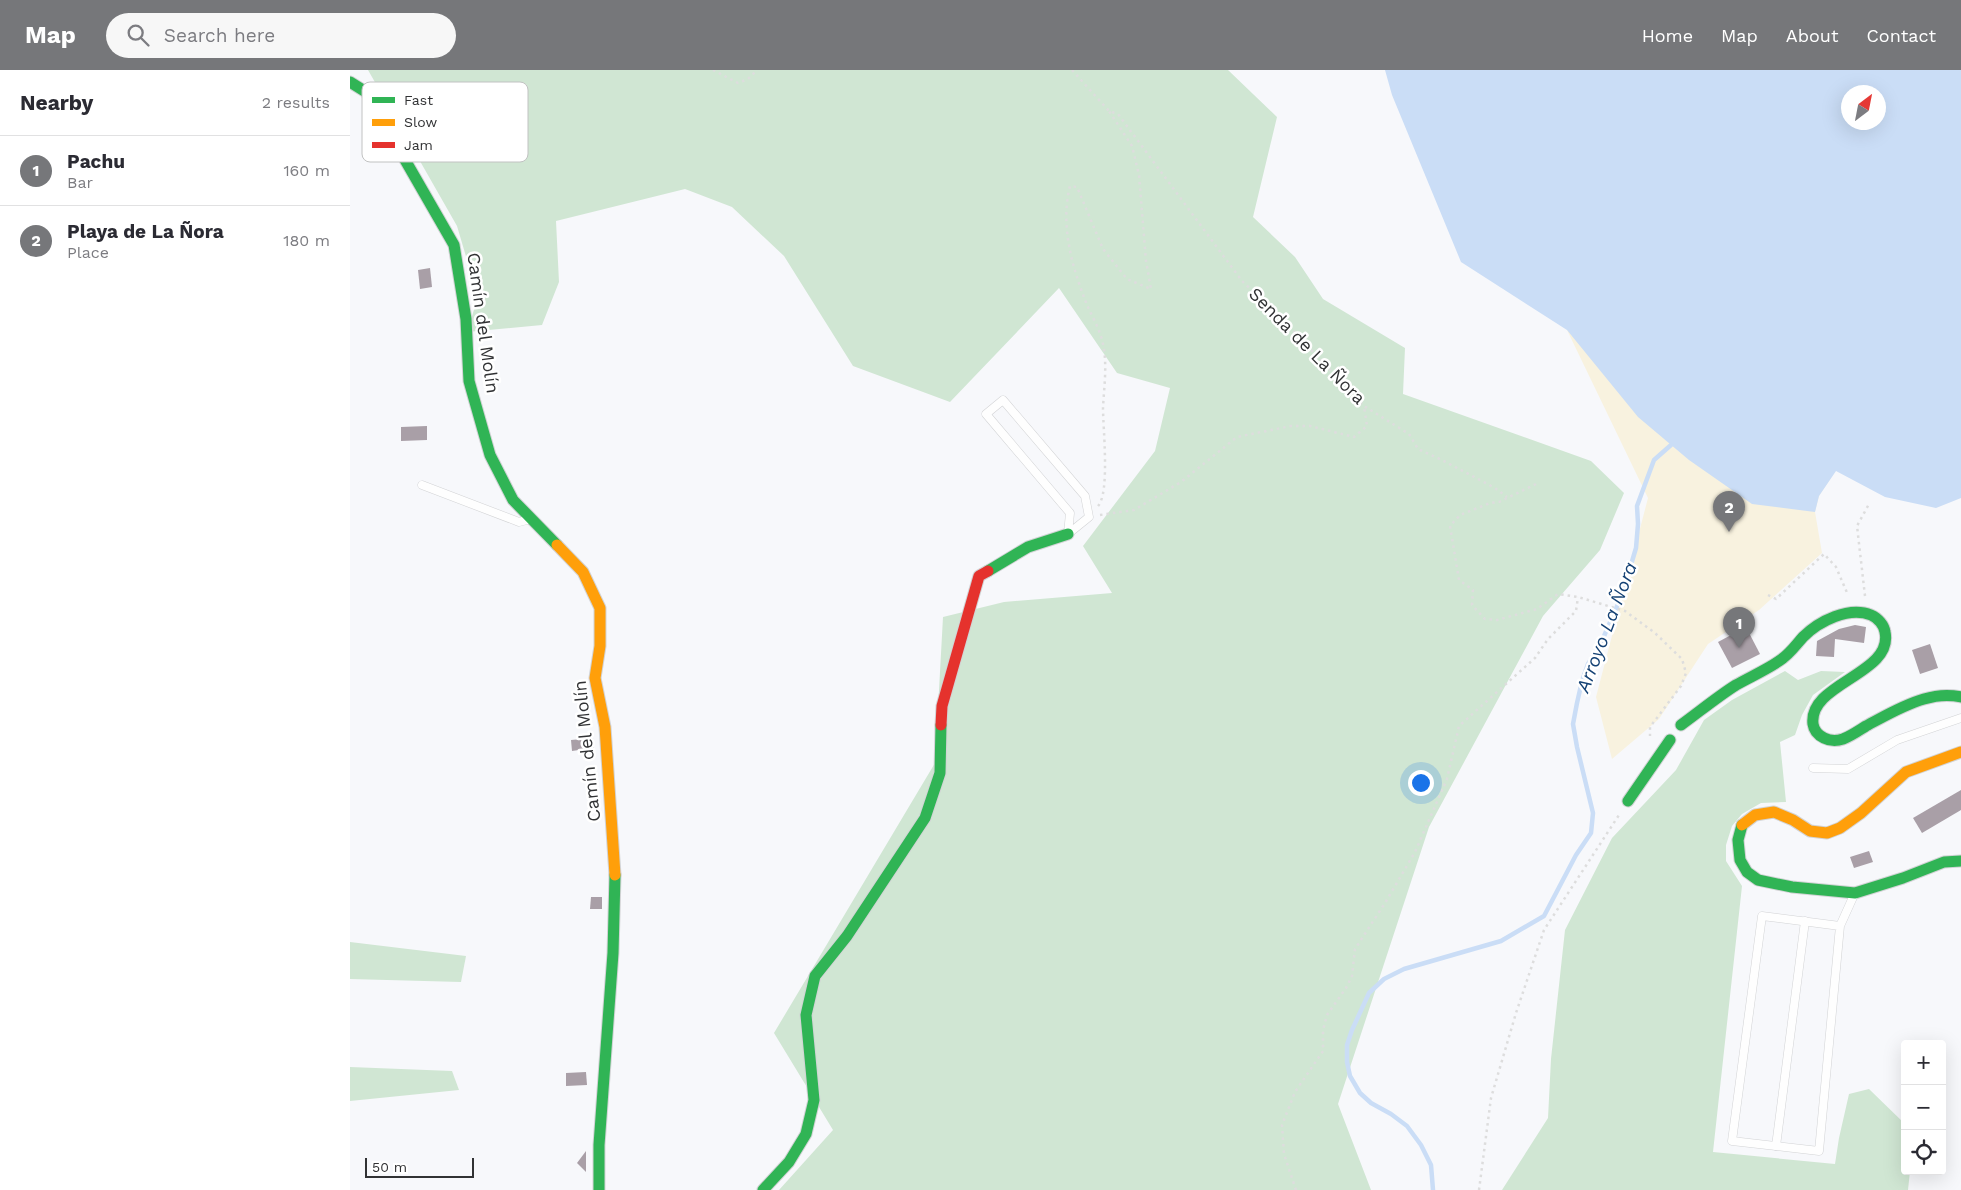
<!DOCTYPE html>
<html lang="en">
<head>
<meta charset="utf-8">
<style>
  body { margin:0; font-family:"Work Sans",sans-serif; background:#f7f7f7; color:#2b2b33 }
  .controls { position:absolute; right:15px; bottom:15px; display:grid; overflow:hidden; border-radius:5px; box-shadow:0 5px 20px #0002 }
  .controls button { width:45px; height:45px; display:grid; place-items:center; padding:0; border:0; border-bottom:1px solid #e1e1e2; background:#fff; color:#2b2b33; font:25px sans-serif }
  .compass { position:absolute; left:1491px; top:15px; width:45px; height:45px; border-radius:50%; background:#fff; box-shadow:0 5px 20px #0002; rotate:32deg }
  .scale { position:absolute; left:15px; bottom:12px; width:109px; box-sizing:border-box; padding-left:5px; border:2px solid #313234; border-top:0; font-size:14px; line-height:18px; white-space:nowrap; color:#313234; -webkit-text-stroke:4px #fff; paint-order:stroke }
  .you { position:absolute; left:1070px; top:712px; width:18px; height:18px; margin:-12px; border:4px solid #fff; border-radius:50%; background:#1a73e8; box-shadow:0 0 0 8px #1a73e833 }
  .badge { display:grid; place-items:center; width:32px; height:32px; border-radius:50%; background:#76777a; color:#fff; font-size:16px; font-weight:700 }
  .pin { position:absolute; translate:-50% -41px; filter:drop-shadow(0 1px 2px #0008) }
  .pin::after { content:''; position:absolute; top:26px; width:18px; height:15px; background:inherit; clip-path:polygon(0 0,100% 0,50% 100%) }
  .list { margin:0; padding:0; list-style:none }
  h2 { display:flex; justify-content:space-between; align-items:center; height:65px; margin:0; padding:0 20px; font-size:21px }
  h2 small { font-size:16px; font-weight:400; color:#7c7c81 }
  .list li { display:grid; grid-template-columns:32px 1fr auto; gap:15px; align-items:center; box-sizing:border-box; height:70px; padding:0 20px; border-top:1px solid #e1e1e2 }
  .list b { display:block; font-size:19px; white-space:nowrap }
  .list p { margin:0; font-size:16px; white-space:nowrap; color:#7c7c81 }
  .list em { font-size:16px; font-style:normal; color:#7c7c81 }
  .icon { flex:none; width:28px; height:28px; fill:none; stroke:currentColor; stroke-width:2; stroke-linecap:round; stroke-linejoin:round }
  .map { position:relative; flex:none; width:1611px; height:1120px; overflow:hidden }
  header { display:flex; align-items:center; gap:30px; box-sizing:border-box; height:70px; padding:0 25px; background:#76777a; color:#fff }
  header strong { font-size:24px }
  nav { display:flex; gap:28px; margin-inline-start:auto; font-size:18px }
  .search { width:350px; height:45px; background:#f7f7f7; display:flex; align-items:center; gap:12px; box-sizing:border-box; padding:0 18px; border-radius:28px; color:#7c7c81; font-size:19px }
  main { display:flex }
  aside { flex:1; background:#fff }
  .map>svg:first-child { display:block }
  .green { fill:#d0e6d3 }
  .sand { fill:#f8f2df }
  .water { fill:#caddf6; fill-rule:evenodd }
  .lines { fill:none; stroke-linecap:round; stroke-linejoin:round }
  .stream { stroke:#caddf6; stroke-width:4.5 }
  .building { fill:#a99fa7 }
  .lane-casing { stroke:#d2d3d5; stroke-width:9 }
  .fast-casing { stroke:#d2d3d5; stroke-width:13 }
  .slow-casing { stroke:#d2d3d5; stroke-width:13 }
  .jam-casing { stroke:#d2d3d5; stroke-width:13 }
  .path { stroke:#ddd; stroke-width:2.5; stroke-dasharray:2.5 4; stroke-linecap:butt }
  .lane { stroke:#fefefe; stroke-width:8 }
  .fast { stroke:#30b455; stroke-width:11 }
  .slow { stroke:#ff9f0a; stroke-width:11 }
  .jam { stroke:#e5322d; stroke-width:11 }
  .labels { text-anchor:middle; stroke-width:5; stroke-linejoin:round; paint-order:stroke }
  .street-label { font-size:18px; fill:#313234; stroke:#fff }
  .water-label { font-size:19px; font-style:italic; fill:#144174; stroke:#fff }
  .key { fill:#fff; stroke:#c1c2c2; stroke-width:1 }
  .key-label { font-size:14px; fill:#313234 }
</style>
</head>
<body>
<header>
<strong>Map</strong>
<div class="search"><svg class="icon" aria-label="search" viewBox="0 0 24 24"><circle cx="10" cy="10" r="6"/><path d="M15 15l6 6"/></svg>Search here</div>
<nav><a>Home</a><a>Map</a><a>About</a><a>Contact</a></nav>
</header>
<main>
<aside>
<h2>Nearby<small>2 results</small></h2>
<ul class="list">
<li><span class="badge">1</span><div><b>Pachu</b><p>Bar</p></div><em>160 m</em></li>
<li><span class="badge">2</span><div><b>Playa de La Ñora</b><p>Place</p></div><em>180 m</em></li>
</ul>
</aside>
<div class="map">
<svg width="1611" height="1120" viewBox="0 0 1611 1120">
  <rect width="100%" height="100%" fill="#f7f8fb"/>
  <!-- green -->
  <g class="green">
    <polygon points="18,0 878,0 927,47 903,147 945,187 973,229 1055,278 1053,324 1241,391 1274,423 1250,480 1193,546 1079,757 988,1034 1021,1120 429,1120 483,1060 424,963 585,693 593,547 654,532 762,523 733,476 805,381 820,318 767,303 709,218 600,332 503,296 434,186 382,137 335,119 206,151 209,212 192,255 117,262 128,227 107,156"/>
    <polygon points="1435,601 1448,610 1471,601 1495,602 1463,625 1452,645 1445,665 1430,672 1436,732 1411,733 1392,744 1382,756 1376,775 1376,791 1392,816 1363,1082 1485,1094 1489,1068 1499,1024 1519,1019 1555,1054 1555,1101 1560,1101 1558,1120 1152,1120 1198,1048 1201,989 1215,860 1262,768 1326,700 1354,650 1382,630"/>
    <polygon points="0,872 116,886 111,912 0,909"/>
    <polygon points="0,997 102,1001 109,1020 0,1031"/>
  </g>
  <!-- sand -->
  <polygon class="sand" points="1217,260 1488,397 1469,426 1465,442 1472,483 1409,540 1358,574 1309,649 1262,689 1246,627 1298,428"/>
  <!-- water -->
  <path class="water" d="M1035 0H1611V428L1586 438 1535 427 1486 401 1469 426 1465 442 1402 434 1339 390 1288 347 1217 260 1111 192 1042 25ZM1498 22H1528V52H1498Z"/>
  <g class="lines">
    <!-- stream -->
    <polyline class="stream" points="1083,1120 1081,1095 1071,1075 1057,1056 1041,1044 1021,1033 1010,1023 1000,1006 997,992 997,975 1002,960 1019,923 1034,909 1054,899 1151,871 1194,846 1226,785 1241,763 1243,743 1227,677 1223,654 1227,633 1232,611 1238,594 1251,573 1272,525 1286,478 1288,454 1287,436 1304,390 1321,375"/>
  </g>
  <!-- building -->
  <g class="building">
    <polygon points="80,198 82,217 70,219 68,200"/>
    <polygon points="77,356 77,370 51,371 51,357"/>
    <polygon points="1505,555 1516,557 1514,573 1485,569 1484,587 1466,586 1467,571 1489,559"/>
    <polygon points="1396,557 1410,584 1382,598 1368,572"/>
    <polygon points="1580,574 1588,598 1570,604 1562,580"/>
    <polygon points="243,668 244,681 230,683 229,680 222,681 221,670"/>
    <polygon points="1611,720 1611,740 1572,763 1563,748"/>
    <polygon points="1519,781 1523,792 1504,798 1500,787"/>
    <polygon points="241,827 252,827 252,839 240,839"/>
    <polygon points="236,1002 237,1015 216,1016 216,1003"/>
    <polygon points="236,1081 236,1102 227,1093"/>
  </g>
  <g class="lines">
    <defs>
      <g id="lane">
        <polygon points="653,330 735,426 739,447 718,464 720,443 636,344"/>
        <polyline points="72,415 169,452 177,450"/>
        <polyline points="1463,698 1498,699 1547,670 1611,648"/>
        <polyline points="1490,856 1469,1081 1382,1071 1412,846 1490,856 1504,825"/>
        <polyline points="1426,1076 1455,851"/>
      </g>
      <g id="fast">
        <polyline points="0,12 16,22 104,175 116,249 119,311 140,385 163,430 207,475"/>
        <polyline points="638,501 678,477 718,464"/>
        <path d="M1331 655C1349 642 1367 627 1386 615 1400 607 1416 600 1429 591 1439 585 1445 576 1453 567 1469 551 1499 536 1521 545 1528 548 1534 555 1535 562 1544 604 1458 613 1463 654 1464 661 1468 665 1474 668 1480 671 1487 671 1493 669 1501 666 1508 661 1516 656 1535 646 1553 635 1574 629 1587 625 1598 624 1611 627"/>
        <polyline points="1278,731 1320,670"/>
        <polyline points="1392,755 1388,770 1390,790 1397,802 1408,810 1442,817 1505,823 1553,808 1594,792 1611,791"/>
        <polyline points="249,1120 249,1075 263,883 265,805"/>
        <polyline points="413,1120 439,1092 456,1064 464,1030 456,945 465,906 497,866 575,748 590,703 591,655"/>
      </g>
      <g id="slow">
        <polyline points="207,475 233,502 250,538 250,576 245,608 255,657 265,805"/>
        <polyline points="1392,755 1405,745 1424,742 1443,750 1460,761 1477,763 1490,758 1511,743 1556,702 1611,682"/>
      </g>
      <polyline id="jam" points="591,655 592,636 629,506 638,501"/>
    </defs>
    <!-- lane casing -->
    <use href="#lane" class="lane-casing"/>
    <!-- fast casing -->
    <use href="#fast" class="fast-casing"/>
    <!-- slow casing -->
    <use href="#slow" class="slow-casing"/>
    <!-- jam casing -->
    <use href="#jam" class="jam-casing"/>
    <!-- path -->
    <g class="path">
      <polyline points="363,0 388,13 398,9 407,0"/>
      <polyline points="722,0 759,41 768,44 892,211 935,252 1014,336 1059,364 1068,379 1092,390 1145,418 1157,427"/>
      <polyline points="1186,414 1149,432 1140,433 1110,445 1100,456 1109,510 1123,520 1122,535 1135,549 1147,550 1187,539 1208,524 1228,527 1275,541 1305,563 1332,589 1336,603 1331,616 1300,657 1300,666"/>
      <path d="M748 436C760 423 753 358 753 338 754 316 758 292 752 270 749 258 742 246 737 235 722 197 710 156 720 116L727 117 753 179 777 209 801 219 796 191 789 105 782 76 759 41"/>
      <polyline points="750,445 784,440 831,412 887,367 941,356 960,356 1004,367 1017,356 1014,336"/>
      <polyline points="1418,525 1426,529 1474,484 1486,497 1498,525"/>
      <polyline points="1515,526 1507,456 1519,434"/>
      <polyline points="946,1120 934,1084 932,1055 945,1022 973,981 973,960 977,945 996,918 1002,906 1005,879 1035,833 1065,782 1097,709 1109,656 1185,588 1198,569 1226,541 1228,527"/>
      <polyline points="1129,1120 1141,1028 1166,943 1194,860 1269,745"/>
    </g>
    <!-- lane -->
    <use href="#lane" class="lane"/>
    <!-- fast -->
    <use href="#fast" class="fast"/>
    <!-- slow -->
    <use href="#slow" class="slow"/>
    <!-- jam -->
    <use href="#jam" class="jam"/>
  </g>
  <g class="labels">
    <!-- street labels -->
    <g class="street-label">
      <text transform="translate(133 253) rotate(82)" y="6">Camín del Molín</text>
      <text transform="translate(957 276) rotate(45)" y="6">Senda de La Ñora</text>
      <text transform="translate(237 681) rotate(-96)" y="6">Camín del Molín</text>
    </g>
    <!-- water labels -->
    <g class="water-label">
      <text transform="translate(1256 557) rotate(-69)" y="7">Arroyo La Ñora</text>
    </g>
  </g>
  <!-- legend -->
  <rect x="12" y="12" width="166" height="80" rx="8" class="key"/>
  <rect x="22" y="27" width="23" height="6" fill="#30b455"/>
  <rect x="22" y="49" width="23" height="7" fill="#ff9f0a"/>
  <rect x="22" y="72" width="23" height="6" fill="#e5322d"/>
  <g class="key-label">
    <text x="54" y="35">Fast</text>
    <text x="54" y="57">Slow</text>
    <text x="54" y="80">Jam</text>
  </g>
</svg>
<div class="controls">
<button>+</button>
<button>−</button>
<button><svg class="icon" aria-label="locate" viewBox="0 0 24 24"><circle cx="12" cy="12" r="6"/><path d="M12 2v4M12 18v4M2 12h4M18 12h4"/></svg></button>
</div>
<svg class="compass" viewBox="-18 -18 36 36"><path d="M0-13l5 13h-10z" fill="#e53935"/><path d="M0 13l5-13h-10z" fill="#7c7c81"/></svg>
<div class="scale">50 m</div>
<div class="you"></div>
<div class="pin badge" style="left:1389px;top:578px">1</div>
<div class="pin badge" style="left:1379px;top:462px">2</div>
</div>
</main>
</body>
</html>
